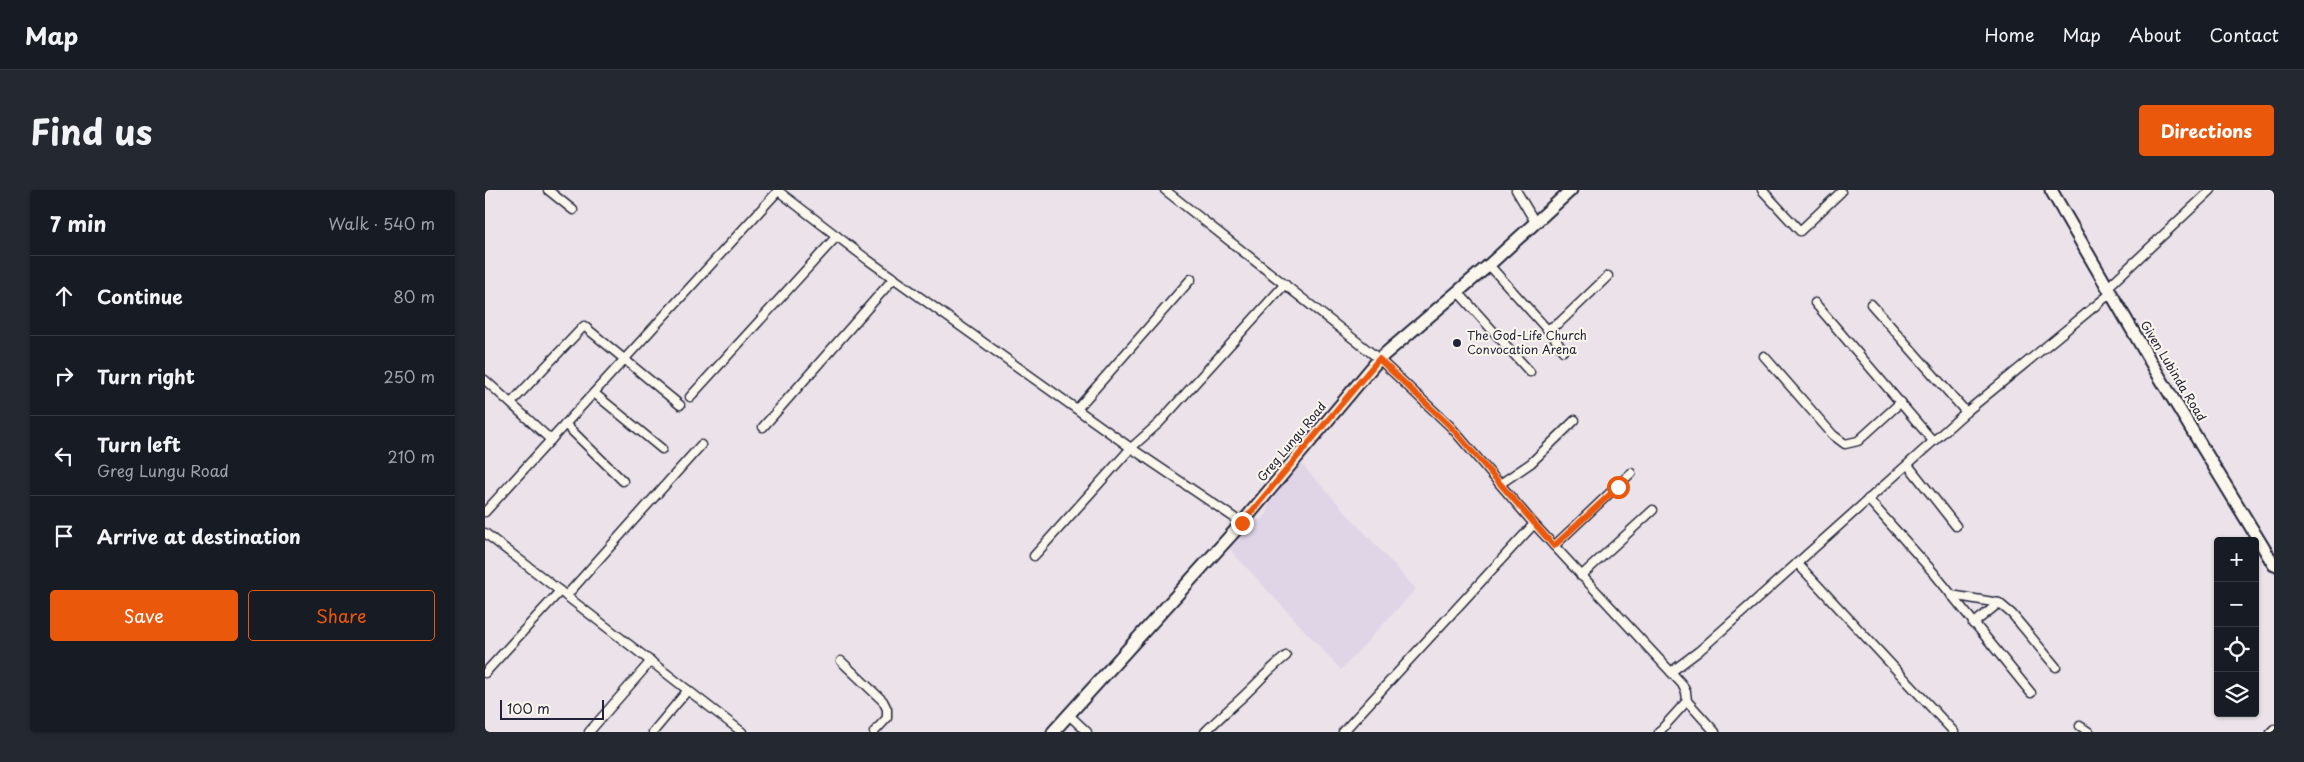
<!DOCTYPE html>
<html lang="en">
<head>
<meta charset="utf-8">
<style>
  body { margin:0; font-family:"Playpen Sans",sans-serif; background:#242831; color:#f1f3f6 }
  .controls { position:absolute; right:15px; bottom:15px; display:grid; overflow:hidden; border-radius:5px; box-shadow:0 1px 4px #0004 }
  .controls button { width:45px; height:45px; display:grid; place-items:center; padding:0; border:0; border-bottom:1px solid #363941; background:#171b24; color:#f1f3f6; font:25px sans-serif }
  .scale { position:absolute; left:15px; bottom:12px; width:104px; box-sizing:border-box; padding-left:5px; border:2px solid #22223b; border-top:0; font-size:14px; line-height:18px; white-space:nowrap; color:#22223b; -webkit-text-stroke:4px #fbf7ec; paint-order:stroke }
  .stop { position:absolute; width:15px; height:15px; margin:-11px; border:4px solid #ea580c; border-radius:50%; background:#fff }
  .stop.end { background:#ea580c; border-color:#fff; box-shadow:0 1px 5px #0008 }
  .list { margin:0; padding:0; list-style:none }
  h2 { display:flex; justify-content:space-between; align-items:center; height:65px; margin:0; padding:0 20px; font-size:21px }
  h2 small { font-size:16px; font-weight:400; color:#9ea1a6 }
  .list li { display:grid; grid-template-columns:32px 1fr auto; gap:15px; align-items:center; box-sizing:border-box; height:80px; padding:0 20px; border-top:1px solid #363941 }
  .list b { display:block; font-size:19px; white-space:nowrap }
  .list p { margin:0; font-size:16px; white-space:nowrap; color:#9ea1a6 }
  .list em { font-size:16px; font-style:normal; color:#9ea1a6 }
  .actions { display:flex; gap:10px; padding:15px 20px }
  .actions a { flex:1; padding:11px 0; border:1px solid #ea580c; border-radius:5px; text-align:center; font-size:18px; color:#ea580c }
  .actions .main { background:#ea580c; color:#fff }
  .icon { flex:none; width:28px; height:28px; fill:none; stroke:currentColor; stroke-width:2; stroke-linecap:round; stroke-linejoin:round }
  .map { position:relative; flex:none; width:1789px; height:542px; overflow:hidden; border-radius:5px }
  header { display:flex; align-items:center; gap:30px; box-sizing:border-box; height:70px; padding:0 25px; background:#171b24; border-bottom:1px solid #363941 }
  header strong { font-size:24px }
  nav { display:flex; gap:28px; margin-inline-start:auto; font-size:18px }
  .intro { display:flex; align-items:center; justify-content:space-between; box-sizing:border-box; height:120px; padding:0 30px }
  h1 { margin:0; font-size:35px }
  .button { padding:12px 22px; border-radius:5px; background:#ea580c; color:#fff; font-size:18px; font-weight:700 }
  main { display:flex; gap:30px; padding:0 30px }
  aside { flex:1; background:#171b24; border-radius:5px; box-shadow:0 1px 4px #0004 }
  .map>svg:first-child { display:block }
  .built { fill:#e0d5e7 }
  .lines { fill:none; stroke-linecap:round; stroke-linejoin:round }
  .street-casing { stroke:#22223b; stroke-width:11 }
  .secondary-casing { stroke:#22223b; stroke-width:15 }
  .street { stroke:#fbf7ec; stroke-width:8 }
  .secondary { stroke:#fbf7ec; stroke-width:11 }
  .route { stroke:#ea580c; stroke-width:6 }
  .poi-dot { fill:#22223b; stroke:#fbf7ec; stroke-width:2 }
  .labels { text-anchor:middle; stroke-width:4; stroke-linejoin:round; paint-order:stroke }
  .poi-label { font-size:12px; fill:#22223b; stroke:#fbf7ec; text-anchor:start }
  .street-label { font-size:12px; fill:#22223b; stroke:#fbf7ec }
</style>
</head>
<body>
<header>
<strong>Map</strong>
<nav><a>Home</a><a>Map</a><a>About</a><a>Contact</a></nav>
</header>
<div class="intro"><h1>Find us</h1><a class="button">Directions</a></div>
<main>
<aside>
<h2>7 min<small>Walk · 540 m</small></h2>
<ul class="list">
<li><svg class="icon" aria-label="ahead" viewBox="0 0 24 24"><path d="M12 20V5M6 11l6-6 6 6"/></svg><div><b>Continue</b></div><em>80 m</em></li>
<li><svg class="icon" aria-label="right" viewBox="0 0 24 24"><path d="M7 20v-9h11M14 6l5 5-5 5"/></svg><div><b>Turn right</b></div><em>250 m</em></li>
<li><svg class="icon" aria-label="left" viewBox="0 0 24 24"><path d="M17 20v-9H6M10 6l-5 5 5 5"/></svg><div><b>Turn left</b><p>Greg Lungu Road</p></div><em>210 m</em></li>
<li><svg class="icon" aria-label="arrive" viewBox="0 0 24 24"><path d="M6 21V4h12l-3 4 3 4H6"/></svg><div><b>Arrive at destination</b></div></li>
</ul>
<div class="actions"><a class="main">Save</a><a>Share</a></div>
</aside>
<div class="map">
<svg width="1789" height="542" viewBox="0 0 1789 542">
  <rect width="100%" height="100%" fill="#ebe3e9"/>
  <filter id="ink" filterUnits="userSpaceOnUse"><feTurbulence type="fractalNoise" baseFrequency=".02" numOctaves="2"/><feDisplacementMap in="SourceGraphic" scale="10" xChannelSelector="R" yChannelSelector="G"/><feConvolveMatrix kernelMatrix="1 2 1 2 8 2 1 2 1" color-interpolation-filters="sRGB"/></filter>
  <g filter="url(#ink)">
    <!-- built -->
    <polygon class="built" points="812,269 931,399 856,480 738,352 764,330 777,329 780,325 783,322 782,310"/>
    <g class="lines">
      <defs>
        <g id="street">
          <polyline points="63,0 88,20"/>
          <polyline points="292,0 383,70 646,258 757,333"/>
          <polyline points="680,0 894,169 966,237 1049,334 1197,494 1201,502 1202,511 1230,542"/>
          <polyline points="1031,0 1050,32"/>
          <polyline points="1277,0 1315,41 1356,2"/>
          <polyline points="1004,75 1069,147 1078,161"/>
          <polyline points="1623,97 1726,0"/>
          <polyline points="973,102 1045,182"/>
          <polyline points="1330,113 1448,251"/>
          <polyline points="1386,114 1481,222"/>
          <polyline points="1062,139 1074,133 1123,86"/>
          <polyline points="1279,166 1348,245 1360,254 1373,251 1416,212"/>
          <polyline points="0,190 66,250"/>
          <polyline points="109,203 177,259"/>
          <polyline points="205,207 352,46"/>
          <polyline points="26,213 99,136 195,215"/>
          <polyline points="592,219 706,89"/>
          <polyline points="80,234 138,291"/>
          <polyline points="278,237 409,88"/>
          <polyline points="1423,275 1471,336"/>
          <polyline points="1015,294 1046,273 1090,230"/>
          <polyline points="1383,309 1448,382 1546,503"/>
          <polyline points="0,322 293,1"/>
          <polyline points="0,343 257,542"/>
          <polyline points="1069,356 1146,283"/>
          <polyline points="549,366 646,258 674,233 800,94"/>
          <polyline points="1312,373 1469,542"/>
          <polyline points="1096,386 1168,320"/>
          <polyline points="1466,405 1514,413 1527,424 1571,477"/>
          <polyline points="81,406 216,255"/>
          <polyline points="1488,434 1514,413"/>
          <polyline points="356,471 398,511 402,519 402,528 389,542"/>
          <polyline points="1186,482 1214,461 1481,222 1626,103"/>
          <polyline points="0,483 75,401"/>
          <polyline points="584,525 602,542"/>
          <polyline points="1595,536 1604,542"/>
          <polyline points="104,542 166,471"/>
          <polyline points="168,542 203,500"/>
          <path d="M720 542C731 531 741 522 752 512 769 497 783 480 801 466"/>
          <polyline points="858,542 1049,334"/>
          <polyline points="1174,542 1202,511"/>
          <polyline points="1786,542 1789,539"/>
        </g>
        <g id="secondary">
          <polyline points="1566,0 1671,181 1789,375"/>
          <polyline points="568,542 757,333 894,169 1004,75 1086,0"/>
        </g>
      </defs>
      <!-- street casing -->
      <use href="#street" class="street-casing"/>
      <!-- secondary casing -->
      <use href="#secondary" class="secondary-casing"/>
      <!-- street -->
      <use href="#street" class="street"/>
      <!-- secondary -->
      <use href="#secondary" class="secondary"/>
    </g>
  </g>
  <g class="lines" filter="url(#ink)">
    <!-- route -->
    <polyline class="route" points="757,333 894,169 966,237 1069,356 1133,297"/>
  </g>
  <!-- markers -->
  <circle class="poi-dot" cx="972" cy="153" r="5"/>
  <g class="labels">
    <!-- poi labels -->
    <g class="poi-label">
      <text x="982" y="150">The God-Life Church<tspan x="982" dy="14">Convocation Arena</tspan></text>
    </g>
    <!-- street labels -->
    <g class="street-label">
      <text transform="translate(1688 181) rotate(59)" y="4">Given Lubinda Road</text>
      <text transform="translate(807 252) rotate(-50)" y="4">Greg Lungu Road</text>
    </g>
  </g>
</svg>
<div class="controls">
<button>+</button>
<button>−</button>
<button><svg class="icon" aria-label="locate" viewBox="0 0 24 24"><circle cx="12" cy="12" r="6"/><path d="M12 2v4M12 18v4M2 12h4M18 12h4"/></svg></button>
<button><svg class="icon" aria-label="layers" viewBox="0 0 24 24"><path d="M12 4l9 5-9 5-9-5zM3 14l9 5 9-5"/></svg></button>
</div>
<div class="scale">100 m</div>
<div class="stop" style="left:1133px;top:297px"></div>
<div class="stop end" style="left:757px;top:333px"></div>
</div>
</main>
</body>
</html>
